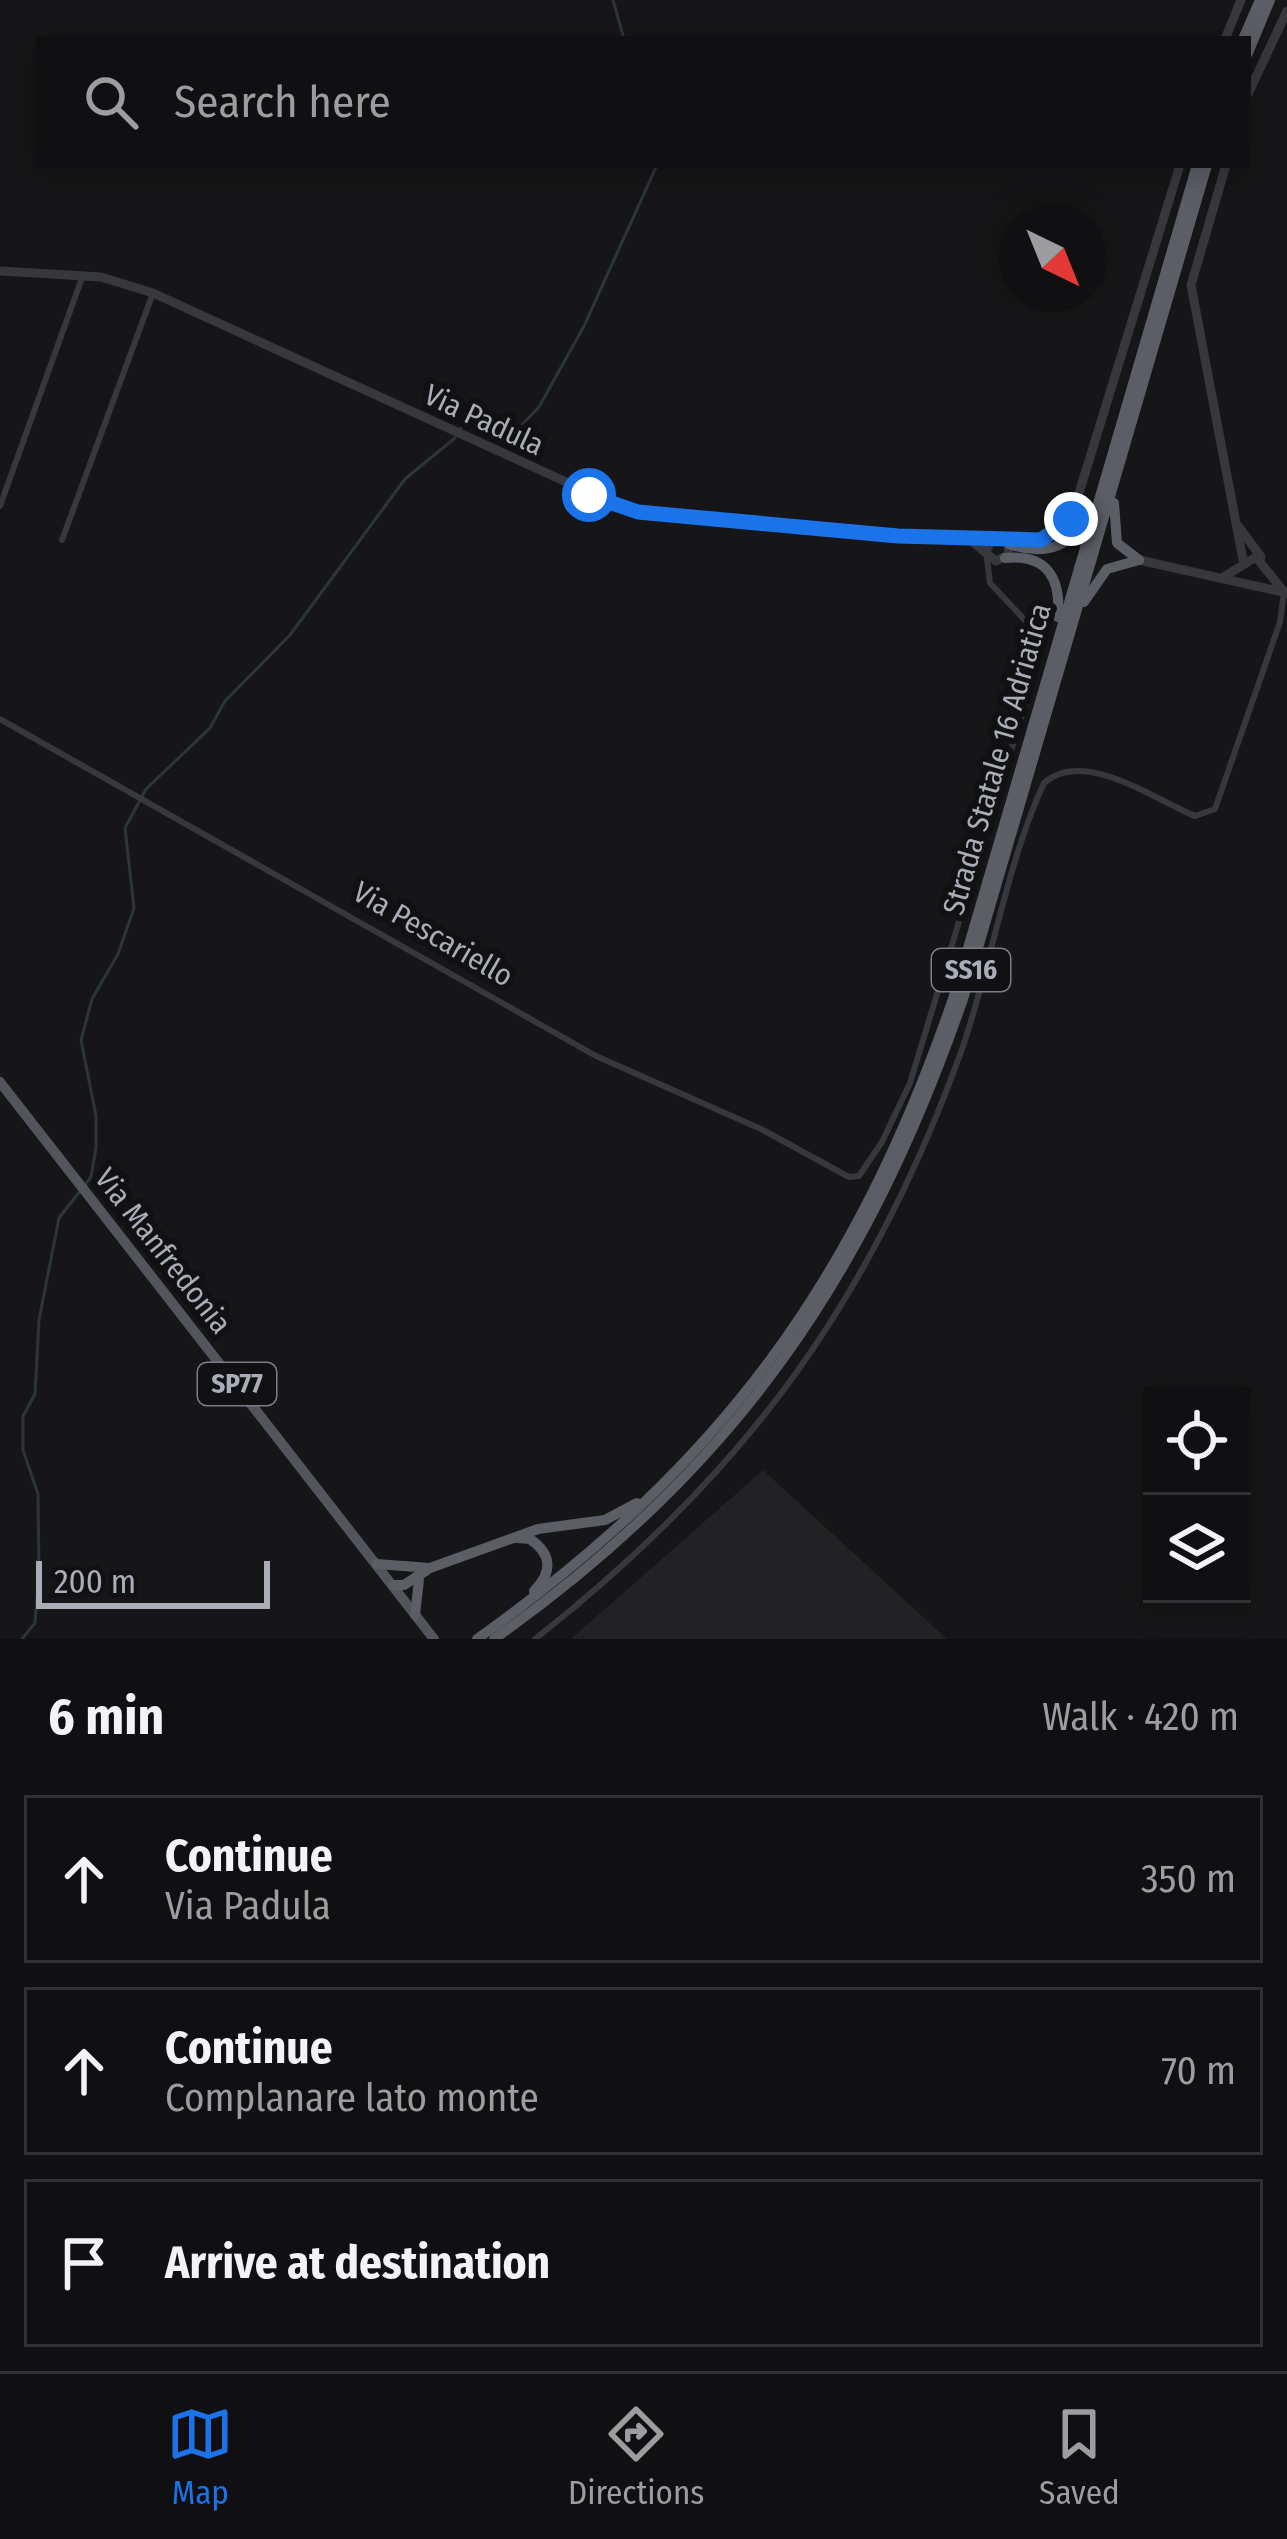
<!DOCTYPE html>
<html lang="en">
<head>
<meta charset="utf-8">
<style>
  body { margin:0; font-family:"Fira Sans Condensed",sans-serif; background:#1e1e20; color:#f1f3f6 }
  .controls { position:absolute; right:36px; bottom:36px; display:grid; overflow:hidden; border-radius:0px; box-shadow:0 6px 30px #0003 }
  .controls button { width:108px; height:108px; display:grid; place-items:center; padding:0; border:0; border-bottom:3px solid #303032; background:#101012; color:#f1f3f6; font:60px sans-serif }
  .compass { position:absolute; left:999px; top:204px; width:108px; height:108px; border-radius:50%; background:#101012; box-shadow:0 6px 30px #0003; rotate:137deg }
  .scale { position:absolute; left:36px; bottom:30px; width:234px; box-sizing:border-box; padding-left:12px; border:6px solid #a8adb8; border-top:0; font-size:33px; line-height:42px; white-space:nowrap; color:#a8adb8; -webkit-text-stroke:9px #111113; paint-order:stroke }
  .stop { position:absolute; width:36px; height:36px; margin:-27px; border:9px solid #1a73e8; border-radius:50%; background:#fff }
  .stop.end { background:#1a73e8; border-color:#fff; box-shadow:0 3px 12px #0008 }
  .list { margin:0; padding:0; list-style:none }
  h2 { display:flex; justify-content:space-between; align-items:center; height:156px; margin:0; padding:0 48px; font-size:51px }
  h2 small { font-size:39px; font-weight:400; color:#9c9d9f }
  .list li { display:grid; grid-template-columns:78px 1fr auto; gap:36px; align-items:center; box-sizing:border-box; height:168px; margin:0 24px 24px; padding:0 24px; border:3px solid #303032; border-radius:0px }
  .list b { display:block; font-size:45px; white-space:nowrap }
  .list p { margin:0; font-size:39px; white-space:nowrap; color:#9c9d9f }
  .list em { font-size:39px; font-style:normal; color:#9c9d9f }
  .icon { flex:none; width:66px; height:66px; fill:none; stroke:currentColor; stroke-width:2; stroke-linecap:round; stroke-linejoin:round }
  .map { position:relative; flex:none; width:1287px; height:1639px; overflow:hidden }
  .search { position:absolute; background:#101012; box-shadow:0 6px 30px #0003; left:36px; right:36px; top:36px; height:132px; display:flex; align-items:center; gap:30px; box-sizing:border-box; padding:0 42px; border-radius:0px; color:#9c9d9f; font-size:45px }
  .sheet { height:732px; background:#101012 }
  nav { display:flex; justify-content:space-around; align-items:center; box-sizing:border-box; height:168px; border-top:3px solid #303032; background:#101012; font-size:33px; color:#9c9d9f }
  nav a { display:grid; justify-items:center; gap:6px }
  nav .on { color:#1a73e8 }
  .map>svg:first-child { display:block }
  .built { fill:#222225 }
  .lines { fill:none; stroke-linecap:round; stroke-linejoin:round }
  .stream { stroke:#2c353c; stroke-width:3 }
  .minor { stroke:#37383d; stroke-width:6 }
  .tertiary { stroke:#37383d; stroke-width:9 }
  .primary { stroke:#53555c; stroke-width:10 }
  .trunk { stroke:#5b5e65; stroke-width:10 }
  .route { stroke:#1a73e8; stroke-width:15 }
  .labels { text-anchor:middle; stroke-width:12; stroke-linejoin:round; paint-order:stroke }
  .shield { fill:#111113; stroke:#7b7e86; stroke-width:3 }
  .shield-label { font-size:27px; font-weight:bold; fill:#a8adb8 }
  .street-label { font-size:30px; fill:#a8adb8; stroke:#111113 }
</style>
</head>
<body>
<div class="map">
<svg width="1287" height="1639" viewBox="0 0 1287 1639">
  <rect width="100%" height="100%" fill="#161618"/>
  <!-- built -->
  <polygon class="built" points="763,1470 947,1639 571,1639"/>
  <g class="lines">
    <!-- stream -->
    <g class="stream">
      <polyline points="613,0 624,39"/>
      <polyline points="460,429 465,422 516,431 539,407 584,326 657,165"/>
      <polyline points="22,1639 35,1623 39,1572 38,1494 23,1450 23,1416 35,1394 39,1320 59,1218 91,1177 96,1148 96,1116 81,1040 92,999 118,954 134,908 125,828 146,789 210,728 225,701 290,635 405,479 455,438"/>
    </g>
    <!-- minor -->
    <g class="minor">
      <polyline points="0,506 83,275"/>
      <polyline points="62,540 153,293"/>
      <polyline points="0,719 596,1056 761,1129 849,1177 859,1176 882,1142 910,1083 1033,678 1036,632 990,583 986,551"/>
      <path d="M535 1639C745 1474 870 1303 961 1052 991 967 1007 862 1044 783 1084 748 1153 799 1195 816L1215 809 1280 622 1284 592"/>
    </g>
    <!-- tertiary -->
    <g class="tertiary">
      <polyline points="1225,39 1241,0"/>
      <polyline points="1248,94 1287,11"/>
      <polyline points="1226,165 1191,285 1243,560"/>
      <polyline points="0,271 101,277 153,293 623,508 898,536 993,537"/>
      <polyline points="1239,527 1261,557"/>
      <polyline points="1001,537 1041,540 1071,519 1180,165"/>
      <polyline points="969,539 996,561 1008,555 1009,544 993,537 986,551"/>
      <polyline points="1139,560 1287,593"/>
      <polyline points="1222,578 1256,557 1284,592"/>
    </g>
    <!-- primary -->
    <polyline class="primary" points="0,1082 434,1639"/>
    <!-- trunk -->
    <g class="trunk">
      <polyline points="1243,39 1260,0"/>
      <polyline points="1248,53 1270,0"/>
      <polyline points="1114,503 1117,543 1139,560"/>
      <path d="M1009 544C1044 556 1077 548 1088 509"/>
      <path d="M1005 558C1048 554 1061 579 1058 617"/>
      <polyline points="1084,602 1107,569 1139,560"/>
      <path d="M517 1538 530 1539C552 1554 553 1572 534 1591"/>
      <polyline points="377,1564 430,1568 538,1529 605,1520 637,1503"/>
      <polyline points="393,1585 404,1585 427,1570"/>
      <polyline points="415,1615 419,1580"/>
      <path d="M477 1639C723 1464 856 1281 954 996L1197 165"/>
      <path d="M494 1639C735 1469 867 1276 963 999L1207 165"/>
    </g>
  </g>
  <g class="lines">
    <!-- route -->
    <polyline class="route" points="589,495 638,512 898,536 1041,540 1071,519"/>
  </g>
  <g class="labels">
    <!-- shield labels -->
    <g class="shield">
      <rect x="932" y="949" width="78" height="42" rx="9"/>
      <rect x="198" y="1363" width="78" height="42" rx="9"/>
    </g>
    <g class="shield-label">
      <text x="971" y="979">SS16</text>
      <text x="237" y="1393">SP77</text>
    </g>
    <!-- street labels -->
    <g class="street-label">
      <text transform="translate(484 420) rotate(25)" y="10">Via Padula</text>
      <text transform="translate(997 759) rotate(-74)" y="10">Strada Statale 16 Adriatica</text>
      <text transform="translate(433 934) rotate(30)" y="10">Via Pescariello</text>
      <text transform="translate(163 1251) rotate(52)" y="10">Via Manfredonia</text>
    </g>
  </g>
</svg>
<div class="controls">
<button><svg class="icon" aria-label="locate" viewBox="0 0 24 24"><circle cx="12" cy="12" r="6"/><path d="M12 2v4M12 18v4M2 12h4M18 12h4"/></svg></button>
<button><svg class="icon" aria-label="layers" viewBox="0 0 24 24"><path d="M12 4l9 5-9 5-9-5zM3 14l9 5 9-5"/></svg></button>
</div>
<svg class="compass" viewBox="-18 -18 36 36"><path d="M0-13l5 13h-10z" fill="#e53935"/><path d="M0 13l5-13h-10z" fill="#9c9d9f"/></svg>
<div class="scale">200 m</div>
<div class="stop" style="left:589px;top:495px"></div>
<div class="stop end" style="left:1071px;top:519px"></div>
<div class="search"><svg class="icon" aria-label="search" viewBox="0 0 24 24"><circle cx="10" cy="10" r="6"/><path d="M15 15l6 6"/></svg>Search here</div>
</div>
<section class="sheet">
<h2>6 min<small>Walk · 420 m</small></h2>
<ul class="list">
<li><svg class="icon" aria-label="ahead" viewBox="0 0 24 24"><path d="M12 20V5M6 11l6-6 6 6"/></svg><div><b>Continue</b><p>Via Padula</p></div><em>350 m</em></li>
<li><svg class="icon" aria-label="ahead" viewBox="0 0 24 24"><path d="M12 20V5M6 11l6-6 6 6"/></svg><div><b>Continue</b><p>Complanare lato monte</p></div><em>70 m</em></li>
<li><svg class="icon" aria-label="arrive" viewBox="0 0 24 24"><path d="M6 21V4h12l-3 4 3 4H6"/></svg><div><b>Arrive at destination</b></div></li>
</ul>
</section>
<nav>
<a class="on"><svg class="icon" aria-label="map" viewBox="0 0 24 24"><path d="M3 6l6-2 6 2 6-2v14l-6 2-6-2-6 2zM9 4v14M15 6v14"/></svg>Map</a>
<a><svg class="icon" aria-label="directions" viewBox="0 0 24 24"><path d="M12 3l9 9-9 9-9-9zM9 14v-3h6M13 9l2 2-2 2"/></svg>Directions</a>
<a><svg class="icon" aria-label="saved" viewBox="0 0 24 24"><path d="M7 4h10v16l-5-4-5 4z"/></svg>Saved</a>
</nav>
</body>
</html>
